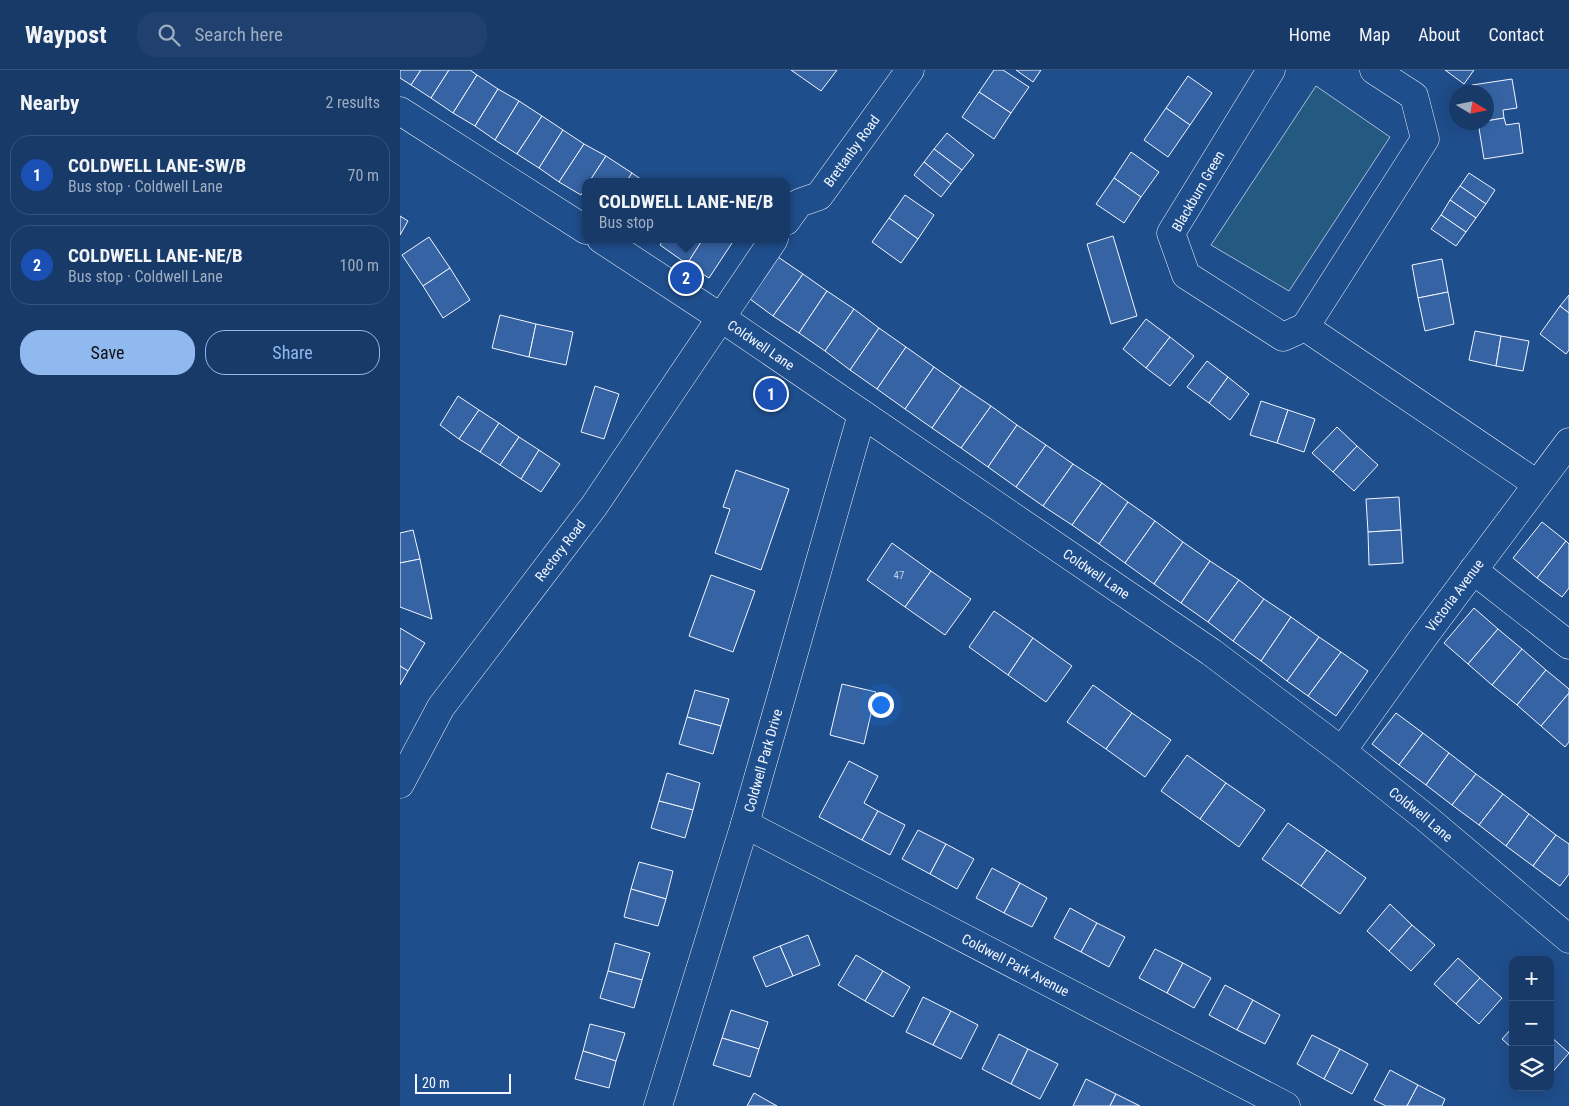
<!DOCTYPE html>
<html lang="en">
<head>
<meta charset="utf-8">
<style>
  body { margin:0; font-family:"Roboto Condensed",sans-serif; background:#20416f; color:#f1f3f6 }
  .controls { position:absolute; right:15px; bottom:15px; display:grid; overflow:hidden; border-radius:10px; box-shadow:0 5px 20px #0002 }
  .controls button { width:45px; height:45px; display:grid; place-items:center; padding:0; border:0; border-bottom:1px solid #36547d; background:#173a69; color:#f1f3f6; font:25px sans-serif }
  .compass { position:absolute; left:1049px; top:15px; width:45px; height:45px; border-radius:50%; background:#173a69; box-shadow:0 5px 20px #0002; rotate:100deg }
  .scale { position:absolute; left:15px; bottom:12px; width:96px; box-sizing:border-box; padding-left:5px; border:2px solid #f2f6ff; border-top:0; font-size:14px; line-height:18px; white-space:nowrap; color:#f2f6ff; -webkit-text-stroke:4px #1f4e8c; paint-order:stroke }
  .you { position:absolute; left:480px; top:634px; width:18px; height:18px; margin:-12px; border:4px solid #fff; border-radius:50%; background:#1a73e8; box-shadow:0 0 0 8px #1a73e833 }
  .badge { display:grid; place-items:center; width:32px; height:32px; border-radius:50%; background:#90b9f0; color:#fff; font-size:16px; font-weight:700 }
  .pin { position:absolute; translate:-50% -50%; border:2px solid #fff; box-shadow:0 1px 5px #0006 }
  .popup { position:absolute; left:182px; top:108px; width:208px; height:65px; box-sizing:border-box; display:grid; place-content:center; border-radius:10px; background:#173a69; filter:drop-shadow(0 1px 4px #0005); font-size:16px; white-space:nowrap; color:#9eadc0 }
  .popup b { font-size:19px; color:#f1f3f6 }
  .popup::after { content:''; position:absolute; left:50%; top:100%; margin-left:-10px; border:10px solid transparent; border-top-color:#173a69 }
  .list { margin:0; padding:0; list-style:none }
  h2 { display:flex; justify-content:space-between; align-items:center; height:65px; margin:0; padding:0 20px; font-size:21px }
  h2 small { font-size:16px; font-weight:400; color:#9eadc0 }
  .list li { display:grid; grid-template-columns:32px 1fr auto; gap:15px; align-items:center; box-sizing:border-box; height:80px; margin:0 10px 10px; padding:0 10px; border:1px solid #36547d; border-radius:20px }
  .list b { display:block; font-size:19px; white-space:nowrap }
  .list p { margin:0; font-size:16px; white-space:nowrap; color:#9eadc0 }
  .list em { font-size:16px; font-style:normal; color:#9eadc0 }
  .actions { display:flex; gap:10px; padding:15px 20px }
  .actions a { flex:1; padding:11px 0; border:1px solid #90b9f0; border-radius:20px; text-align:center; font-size:18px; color:#90b9f0 }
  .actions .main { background:#90b9f0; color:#111 }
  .icon { flex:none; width:28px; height:28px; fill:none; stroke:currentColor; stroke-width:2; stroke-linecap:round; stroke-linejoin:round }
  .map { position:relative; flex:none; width:1169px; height:1036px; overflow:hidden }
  header { display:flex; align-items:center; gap:30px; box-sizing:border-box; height:70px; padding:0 25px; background:#173a69; border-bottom:1px solid #36547d }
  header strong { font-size:24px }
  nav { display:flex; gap:28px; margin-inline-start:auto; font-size:18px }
  .search { width:350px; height:45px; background:#20416f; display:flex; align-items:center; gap:12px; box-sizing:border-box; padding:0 18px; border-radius:20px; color:#9eadc0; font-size:19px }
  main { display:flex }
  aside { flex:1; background:#173a69 }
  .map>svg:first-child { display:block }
  .green { fill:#245a82; stroke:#a8bbd7 }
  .building { fill:#3563a3; stroke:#f2f6ff }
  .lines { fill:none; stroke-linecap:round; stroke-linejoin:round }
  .minor-casing { stroke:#f2f6ff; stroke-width:29 }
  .minor { stroke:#1f4e8c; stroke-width:28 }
  .labels { text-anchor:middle; stroke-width:4; stroke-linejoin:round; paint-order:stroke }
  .number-label { font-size:11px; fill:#c3d1e8 }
  .street-label { font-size:14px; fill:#f2f6ff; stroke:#1f4e8c }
</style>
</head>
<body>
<header>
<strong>Waypost</strong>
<div class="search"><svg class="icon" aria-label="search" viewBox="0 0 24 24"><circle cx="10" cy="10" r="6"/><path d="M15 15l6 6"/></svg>Search here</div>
<nav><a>Home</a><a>Map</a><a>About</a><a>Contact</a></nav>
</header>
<main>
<aside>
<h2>Nearby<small>2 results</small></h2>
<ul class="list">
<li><span class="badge" style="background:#1a4fb4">1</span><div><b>COLDWELL LANE-SW/B</b><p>Bus stop · Coldwell Lane</p></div><em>70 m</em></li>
<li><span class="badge" style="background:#1a4fb4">2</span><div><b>COLDWELL LANE-NE/B</b><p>Bus stop · Coldwell Lane</p></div><em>100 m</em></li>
</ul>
<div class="actions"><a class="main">Save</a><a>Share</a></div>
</aside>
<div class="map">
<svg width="1169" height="1036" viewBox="0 0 1169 1036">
  <rect width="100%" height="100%" fill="#1f4e8c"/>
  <!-- green -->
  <polygon class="green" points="916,16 990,67 889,221 811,175"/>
  <!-- building -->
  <g class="building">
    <polygon points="0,0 21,0 11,15 0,8"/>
    <polygon points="21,0 49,0 31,28 11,15"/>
    <polygon points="49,0 70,0 77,5 53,43 31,28"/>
    <polygon points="391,0 437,0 421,21"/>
    <polygon points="594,0 603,0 629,17 611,43 579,22"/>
    <polygon points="616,0 641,0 633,12"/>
    <polygon points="1045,0 1074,0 1064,14"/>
    <polygon points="77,5 98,19 75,56 53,43"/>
    <polygon points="788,6 812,23 790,55 766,38"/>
    <polygon points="1112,9 1117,38 1103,40 1104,48 1086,51 1086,22 1073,22 1072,15"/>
    <polygon points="98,19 119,31 95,70 75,56"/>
    <polygon points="579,22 611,43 594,69 562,47"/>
    <polygon points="119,31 142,46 117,84 95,70"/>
    <polygon points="766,38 790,55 768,87 744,70"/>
    <polygon points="142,46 163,60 139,98 117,84"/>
    <polygon points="1104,48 1106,55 1119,53 1123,83 1084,89 1078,52 1086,52 1086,51"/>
    <polygon points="163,60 184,74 159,112 139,98"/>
    <polygon points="547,63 574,85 562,100 534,79"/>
    <polygon points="184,74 206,86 189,112 186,112 186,117 181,125 159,112"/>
    <polygon points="534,79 562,100 551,114 524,92"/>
    <polygon points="731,82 759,102 741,127 714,108"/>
    <polygon points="206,86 232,103 226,112 189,112"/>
    <polygon points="524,92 551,114 541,127 514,105"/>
    <polygon points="232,103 245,112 226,112"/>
    <polygon points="1069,103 1095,120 1086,134 1060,116"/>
    <polygon points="714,108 741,127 724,153 696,134"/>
    <polygon points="1060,116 1086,134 1076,148 1050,130"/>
    <polygon points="505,125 534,145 518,169 489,148"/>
    <polygon points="1050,130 1076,148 1066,162 1041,145"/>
    <polygon points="1041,145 1066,162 1056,176 1031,159"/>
    <polygon points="0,146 8,151 0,165"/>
    <polygon points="489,148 518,169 501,193 472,172"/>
    <polygon points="713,166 737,246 711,254 687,174"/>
    <polygon points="29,167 50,198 23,216 2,185"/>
    <polygon points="264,169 303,169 287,194 260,175"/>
    <polygon points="303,169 334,170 309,208 287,194"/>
    <polygon points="378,187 403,204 373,246 350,229"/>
    <polygon points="1042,189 1048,222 1018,228 1012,195"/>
    <polygon points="50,198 70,230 43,248 23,216"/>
    <polygon points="403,204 427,221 399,263 373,246"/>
    <polygon points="427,221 454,239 425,281 399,263"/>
    <polygon points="1048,222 1054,254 1025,261 1018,228"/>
    <polygon points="1169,225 1169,243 1160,236"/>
    <polygon points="1160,236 1169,243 1169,280 1166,284 1140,264"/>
    <polygon points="454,239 479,258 450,300 425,281"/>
    <polygon points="100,245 136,254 129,287 92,278"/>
    <polygon points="746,249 770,267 746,298 723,279"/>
    <polygon points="136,254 173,262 166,295 129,287"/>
    <polygon points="479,258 506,277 477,319 450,300"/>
    <polygon points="1075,261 1101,266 1096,296 1069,290"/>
    <polygon points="1101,266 1129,271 1123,301 1096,296"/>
    <polygon points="770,267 794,286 770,316 746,298"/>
    <polygon points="506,277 534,297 505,339 477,319"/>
    <polygon points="807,291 828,307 809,333 787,317"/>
    <polygon points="534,297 561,316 532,358 505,339"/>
    <polygon points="828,307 849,324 830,350 809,333"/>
    <polygon points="195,316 219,324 204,369 181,362"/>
    <polygon points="561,316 591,336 561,378 532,358"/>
    <polygon points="58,326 79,340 59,369 40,355"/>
    <polygon points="861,331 888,340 877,373 850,365"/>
    <polygon points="591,336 617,355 588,397 561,378"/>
    <polygon points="79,340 99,353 80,382 59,369"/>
    <polygon points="888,340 915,349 904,382 877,373"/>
    <polygon points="99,353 119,367 100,395 80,382"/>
    <polygon points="617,355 646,375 616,417 588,397"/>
    <polygon points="937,357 957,376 933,402 912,383"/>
    <polygon points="119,367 139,380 121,409 100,395"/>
    <polygon points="646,375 673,394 643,436 616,417"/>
    <polygon points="957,376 978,395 954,421 933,402"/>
    <polygon points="139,380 160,394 141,422 121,409"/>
    <polygon points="673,394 702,413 672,455 643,436"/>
    <polygon points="336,400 389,419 361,500 315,483 330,439 323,437"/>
    <polygon points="702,413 728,432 699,474 672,455"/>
    <polygon points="999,427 1001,460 968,462 966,429"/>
    <polygon points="728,432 755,451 725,493 699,474"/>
    <polygon points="755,451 783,472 754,514 725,493"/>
    <polygon points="1142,452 1166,471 1137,508 1113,488"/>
    <polygon points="13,460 20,489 0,493 0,463"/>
    <polygon points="1001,460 1003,493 969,495 968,462"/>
    <polygon points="1166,471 1169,474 1169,518 1162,527 1137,508"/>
    <polygon points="783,472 810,491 781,533 754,514"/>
    <polygon points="492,473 531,501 505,537 467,510"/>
    <polygon points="20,489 32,549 0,537 0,493"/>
    <polygon points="810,491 839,510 808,552 781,533"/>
    <polygon points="531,501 571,529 545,565 505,537"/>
    <polygon points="311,505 355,521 333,582 289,566"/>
    <polygon points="839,510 864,529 833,571 808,552"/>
    <polygon points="864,529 891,547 861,591 833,571"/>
    <polygon points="1074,538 1098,559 1068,594 1044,573"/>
    <polygon points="594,541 633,568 608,605 569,577"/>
    <polygon points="891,547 919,567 887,611 861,591"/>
    <polygon points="0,558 25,573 8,601 0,596"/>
    <polygon points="1098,559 1122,579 1092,615 1068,594"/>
    <polygon points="919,567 941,582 908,626 887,611"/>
    <polygon points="633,568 672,596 646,632 608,605"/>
    <polygon points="1122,579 1146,600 1117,635 1092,615"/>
    <polygon points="941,582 968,601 936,646 908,626"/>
    <polygon points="0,596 8,601 0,615"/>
    <polygon points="1146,600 1169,619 1169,623 1141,656 1117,635"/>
    <polygon points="442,614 476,622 464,674 430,665"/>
    <polygon points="693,615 732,643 706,679 667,652"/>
    <polygon points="295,620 329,629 321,656 287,647"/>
    <polygon points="1169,623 1169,672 1165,677 1141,656"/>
    <polygon points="732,643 771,670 745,707 706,679"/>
    <polygon points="996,643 1023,663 999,695 972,674"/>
    <polygon points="287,647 321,656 313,684 279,674"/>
    <polygon points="1023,663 1049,683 1026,715 999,695"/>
    <polygon points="1049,683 1076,704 1052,735 1026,715"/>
    <polygon points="787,685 826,713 800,749 761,721"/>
    <polygon points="449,691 478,706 464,733 478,741 462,770 419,747"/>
    <polygon points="267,703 300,713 293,740 259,731"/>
    <polygon points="1076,704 1103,724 1079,755 1052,735"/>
    <polygon points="826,713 865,740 839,777 800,749"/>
    <polygon points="1103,724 1129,744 1106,776 1079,755"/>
    <polygon points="259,731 293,740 285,768 251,758"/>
    <polygon points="478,741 505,755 490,785 462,770"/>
    <polygon points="1129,744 1156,765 1133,796 1106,776"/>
    <polygon points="888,753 927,780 901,816 862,789"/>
    <polygon points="518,760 546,774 530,804 502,789"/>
    <polygon points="1156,765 1169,774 1169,804 1160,816 1133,796"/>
    <polygon points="546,774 574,789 557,819 530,804"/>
    <polygon points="927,780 966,808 940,844 901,816"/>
    <polygon points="239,792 273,801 266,829 231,819"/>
    <polygon points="592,798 620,813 604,843 576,828"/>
    <polygon points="620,813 647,828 632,857 604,843"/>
    <polygon points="231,819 266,829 258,856 224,847"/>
    <polygon points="990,834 1012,855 989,881 967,861"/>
    <polygon points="670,838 697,853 681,882 654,868"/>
    <polygon points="697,853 725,867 709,897 681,882"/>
    <polygon points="1012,855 1035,875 1011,901 989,881"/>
    <polygon points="408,865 420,895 393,906 380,876"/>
    <polygon points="215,873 250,883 242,910 208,901"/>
    <polygon points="380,876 393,906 366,917 353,887"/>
    <polygon points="755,879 783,893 767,923 739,908"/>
    <polygon points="456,885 483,901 465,931 438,915"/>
    <polygon points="1058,888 1080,908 1056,934 1034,914"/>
    <polygon points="783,893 811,908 794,938 767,923"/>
    <polygon points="208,901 242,910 234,938 200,928"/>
    <polygon points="483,901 510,917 493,947 465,931"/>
    <polygon points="1080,908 1102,928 1079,954 1056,934"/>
    <polygon points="825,915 853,930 837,960 809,945"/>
    <polygon points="523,927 551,941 533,975 506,962"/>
    <polygon points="853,930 880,945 865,974 837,960"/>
    <polygon points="331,940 368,952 359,979 322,968"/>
    <polygon points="551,941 578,955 561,989 533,975"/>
    <polygon points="190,954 225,963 216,991 183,981"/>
    <polygon points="1113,957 1113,979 1102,969"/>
    <polygon points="599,964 628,979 611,1014 582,999"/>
    <polygon points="912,965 940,979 924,1009 897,994"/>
    <polygon points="1150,966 1169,983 1150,1005"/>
    <polygon points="322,968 359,979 350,1007 313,995"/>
    <polygon points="628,979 658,994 640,1029 611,1014"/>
    <polygon points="940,979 968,994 952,1024 924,1009"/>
    <polygon points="183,981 216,991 209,1018 175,1009"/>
    <polygon points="990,1000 1018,1015 1007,1036 986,1036 974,1030"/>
    <polygon points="686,1009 716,1024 710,1036 673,1036"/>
    <polygon points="1018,1015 1045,1029 1042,1036 1007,1036"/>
    <polygon points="354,1023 377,1036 347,1036"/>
    <polygon points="716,1024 740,1036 710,1036"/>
  </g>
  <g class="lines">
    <defs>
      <g id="minor">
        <polyline points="871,0 771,163 786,205 883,267 905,257 1025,69 1014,26 974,0"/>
        <polyline points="0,41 186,160"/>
        <path id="s1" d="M386 151 399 133 419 126 510 0"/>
        <path id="s2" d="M201 169 320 247 811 582 942 681 1026 748 1169 869"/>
        <polyline points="905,257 1137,414"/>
        <polyline points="1073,500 1169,575"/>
        <path id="s3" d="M942 681 1022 569 1169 372"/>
        <path id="s4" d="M0 714 41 637 194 436 374 169"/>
        <path id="s5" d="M345 754 886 1036"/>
        <path id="s6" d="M258 1036 345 754 462 344"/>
      </g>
    </defs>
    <!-- minor casing -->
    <use href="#minor" class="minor-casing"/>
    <!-- minor -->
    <use href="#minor" class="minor"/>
  </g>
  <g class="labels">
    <!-- number labels -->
    <g class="number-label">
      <text x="499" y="509">47</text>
    </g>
    <!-- street labels -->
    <g class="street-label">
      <text dy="5" stroke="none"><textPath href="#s1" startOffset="99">Brettanby Road</textPath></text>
      <text transform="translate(798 121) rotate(-60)" y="5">Blackburn Green</text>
      <text dy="5" stroke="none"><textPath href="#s2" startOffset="192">Coldwell Lane</textPath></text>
      <text dy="5" stroke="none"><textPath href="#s4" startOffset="284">Rectory Road</textPath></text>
      <text dy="5" stroke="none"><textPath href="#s2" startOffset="598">Coldwell Lane</textPath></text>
      <text dy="5" stroke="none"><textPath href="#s3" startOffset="192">Victoria Avenue</textPath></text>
      <text dy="5" stroke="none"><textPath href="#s6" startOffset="361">Coldwell Park Drive</textPath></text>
      <text dy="5" stroke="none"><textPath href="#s2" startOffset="1002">Coldwell Lane</textPath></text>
      <text dy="5" stroke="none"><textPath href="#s5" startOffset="305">Coldwell Park Avenue</textPath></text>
    </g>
  </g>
</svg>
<div class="controls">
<button>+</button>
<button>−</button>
<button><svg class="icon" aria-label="layers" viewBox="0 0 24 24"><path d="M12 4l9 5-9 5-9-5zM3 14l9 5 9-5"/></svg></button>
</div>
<svg class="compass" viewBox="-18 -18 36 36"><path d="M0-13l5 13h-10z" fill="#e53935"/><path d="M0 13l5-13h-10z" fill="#9eadc0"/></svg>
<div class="scale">20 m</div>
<div class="you"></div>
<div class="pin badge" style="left:371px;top:324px;background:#1a4fb4">1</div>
<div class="pin badge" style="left:286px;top:208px;background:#1a4fb4">2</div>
<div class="popup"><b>COLDWELL LANE-NE/B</b>Bus stop</div>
</div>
</main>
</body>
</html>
